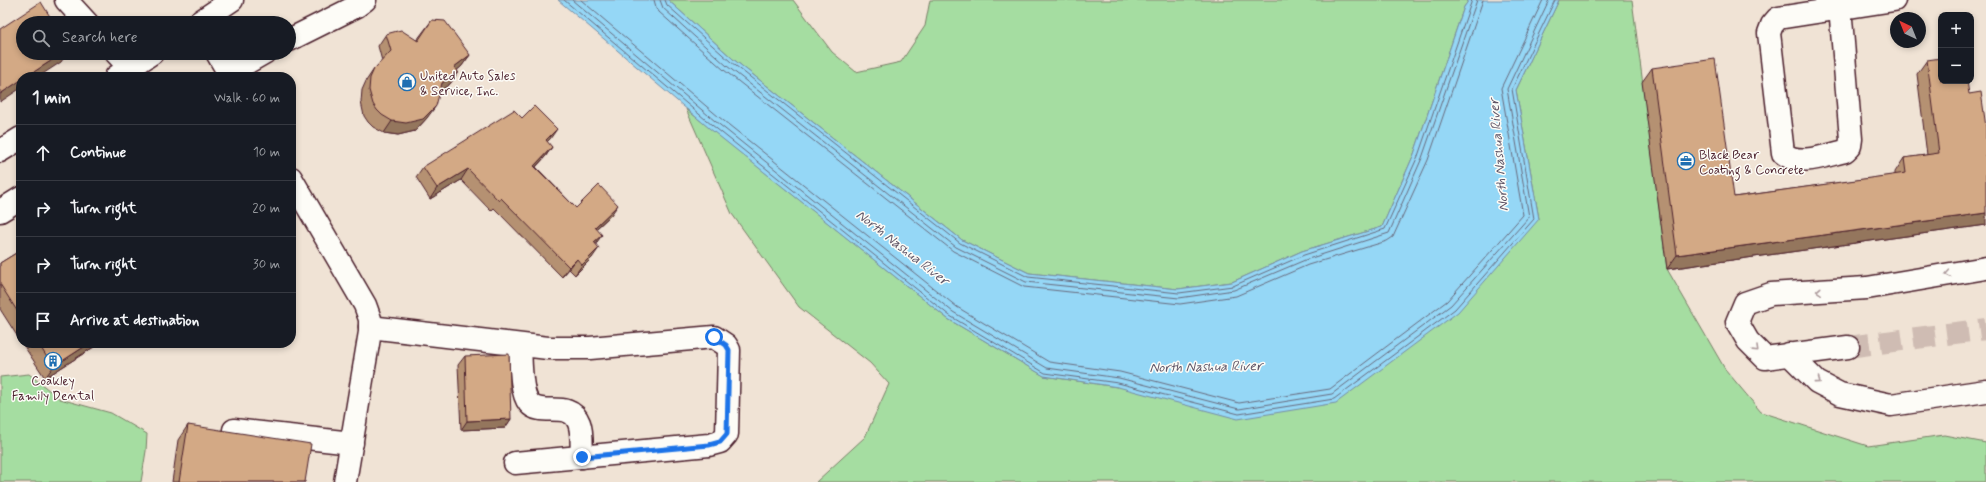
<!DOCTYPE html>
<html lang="en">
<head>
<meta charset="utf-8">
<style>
  body { margin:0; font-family:Mynerve,sans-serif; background:#20242c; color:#f1f3f6 }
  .controls { position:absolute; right:12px; top:12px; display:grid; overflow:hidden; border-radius:8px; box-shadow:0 2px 6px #0003 }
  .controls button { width:36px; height:36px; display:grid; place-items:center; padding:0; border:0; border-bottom:1px solid #363941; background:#171b24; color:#f1f3f6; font:20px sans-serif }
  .compass { position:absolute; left:1890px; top:12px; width:36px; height:36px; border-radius:50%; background:#171b24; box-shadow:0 2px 6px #0003; rotate:317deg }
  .stop { position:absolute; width:12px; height:12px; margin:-9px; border:3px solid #1a73e8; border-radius:50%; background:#fff }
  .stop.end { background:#1a73e8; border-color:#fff; box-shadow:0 1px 4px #0008 }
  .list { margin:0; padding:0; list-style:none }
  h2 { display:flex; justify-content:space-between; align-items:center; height:52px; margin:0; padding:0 16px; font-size:17px }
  h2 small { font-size:13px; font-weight:400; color:#9ea1a6 }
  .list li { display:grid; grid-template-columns:26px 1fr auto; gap:12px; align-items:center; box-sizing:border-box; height:56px; padding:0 16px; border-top:1px solid #363941 }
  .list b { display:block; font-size:15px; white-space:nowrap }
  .list em { font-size:13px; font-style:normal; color:#9ea1a6 }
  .icon { flex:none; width:22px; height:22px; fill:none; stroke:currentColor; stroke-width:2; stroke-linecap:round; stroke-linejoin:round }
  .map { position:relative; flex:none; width:1986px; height:482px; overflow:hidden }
  .search { position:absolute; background:#171b24; box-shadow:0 2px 6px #0003; left:16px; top:16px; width:280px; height:44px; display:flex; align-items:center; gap:10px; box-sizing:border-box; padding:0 14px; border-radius:22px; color:#9ea1a6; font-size:15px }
  .panel { position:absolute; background:#171b24; box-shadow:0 2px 6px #0003; left:16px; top:72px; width:280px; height:276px; border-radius:16px }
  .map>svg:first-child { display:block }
  .green { fill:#a5dda1; stroke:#787e66 }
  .water { fill:#95d7f6; stroke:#778da5 }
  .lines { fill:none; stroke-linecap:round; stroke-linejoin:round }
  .shore { stroke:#68697c; stroke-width:1 }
  .minor-tunnel { stroke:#cfbcb3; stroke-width:22; stroke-dasharray:22 11; stroke-linecap:butt }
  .minor-casing { stroke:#4a1f2b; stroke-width:25 }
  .major-casing { stroke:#4a1f2b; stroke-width:25 }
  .minor { stroke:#fdfcf7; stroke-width:22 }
  .major { stroke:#fdfcf7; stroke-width:22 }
  .wall { fill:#b59172; stroke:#4a1f2b }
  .shaded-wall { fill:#94765d; stroke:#4a1f2b }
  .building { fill:#d3a985; stroke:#4a1f2b }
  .oneway { stroke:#ac999b }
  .route { stroke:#1a73e8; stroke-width:5 }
  .labels { text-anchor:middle; stroke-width:3; stroke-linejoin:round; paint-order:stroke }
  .poi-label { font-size:13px; fill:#4a1f2b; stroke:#fdfcf7; text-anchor:start }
  .water-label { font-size:14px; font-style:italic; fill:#605668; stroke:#fdfcf7 }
</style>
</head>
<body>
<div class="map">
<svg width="1986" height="482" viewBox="0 0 1986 482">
  <rect width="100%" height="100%" fill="#f0e3d5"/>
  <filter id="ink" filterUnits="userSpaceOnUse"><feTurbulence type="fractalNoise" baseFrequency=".025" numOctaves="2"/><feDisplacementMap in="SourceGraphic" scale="8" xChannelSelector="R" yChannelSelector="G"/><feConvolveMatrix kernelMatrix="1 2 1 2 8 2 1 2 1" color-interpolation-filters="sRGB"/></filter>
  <g filter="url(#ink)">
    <!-- green -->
    <g class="green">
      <polygon points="668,0 793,0 832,52 856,72 901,62 925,26 930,0 1469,0 1464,7 1414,154 1382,227 1302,251 1232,282 1178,289 1029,273 962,240 733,59"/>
      <polygon points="1559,0 1632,0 1667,269 1725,369 1761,412 1868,446 1944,435 1986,443 1986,482 816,482 865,437 889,384 870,363 799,307 732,214 686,109 948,319 1044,376 1117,387 1539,219 1516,90"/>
      <polygon points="29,374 60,399 111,413 147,434 146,451 141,482 0,482 0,377"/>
    </g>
    <!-- water -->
    <polygon class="water" points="558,0 668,0 733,59 962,240 1029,273 1178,289 1232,282 1302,251 1382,227 1414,154 1464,7 1469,0 1559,0 1516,90 1539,219 1458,312 1336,403 1238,419 1118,387 1044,376 948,319 709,128"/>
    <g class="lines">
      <!-- shore -->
      <g class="shore">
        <polyline points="564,0 712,125 950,316 1045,373 1118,383 1239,414 1334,399 1455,309 1534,219 1512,89 1555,0"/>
        <polyline points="572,0 715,121 953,312 1047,368 1119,378 1239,409 1332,394 1451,305 1529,217 1507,89 1549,0"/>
        <polyline points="581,0 719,117 957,307 1049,362 1120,372 1239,403 1330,389 1447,301 1523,215 1501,88 1543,0"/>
        <polyline points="654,0 656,7 659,12 724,70 953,251 1024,287 1180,304 1236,296 1308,265 1387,241 1393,237 1428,160 1483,0"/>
        <polyline points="660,0 663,8 727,66 956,247 1026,282 1179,298 1234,290 1305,260 1389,233 1422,158 1477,0"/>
        <polyline points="665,0 667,5 731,62 960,243 1028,277 1179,293 1233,286 1304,255 1385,229 1418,156 1472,0"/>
      </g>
      <!-- minor-tunnel -->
      <polyline class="minor-tunnel" points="1848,347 1986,329"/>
      <defs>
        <g id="minor">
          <polyline points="66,0 87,23"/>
          <path d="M1840 7 1851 139 1850 146 1845 151C1827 155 1798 167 1783 153L1769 33 1772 25 1778 18 1894 0"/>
          <polyline points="289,40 357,6 365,0"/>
          <polyline points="116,53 130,68"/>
          <polyline points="217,53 231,77"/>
          <polyline points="229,73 264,53"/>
          <polyline points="291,178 365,305 370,319 370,332 345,482"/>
          <polyline points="0,211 21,198"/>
          <polyline points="370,327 548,348 590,348 714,337 726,345 729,350 727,434 720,442 709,445 515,463"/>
          <path d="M520 346C521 360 520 392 529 403 541 418 570 399 579 423 583 433 581 447 582 457"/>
          <polyline points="1848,347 1765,358 1748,341 1737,322 1745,303 1771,294 1867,288 1986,268"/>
          <polyline points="1789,354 1817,382 1840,394 1891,405 1986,391"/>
          <polyline points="234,430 352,443"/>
        </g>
        <g id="major">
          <polyline points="198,23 232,0"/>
          <polyline points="116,77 152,53"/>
          <polyline points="0,151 21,138"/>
        </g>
      </defs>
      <!-- minor casing -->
      <use href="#minor" class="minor-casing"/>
      <!-- major casing -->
      <use href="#major" class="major-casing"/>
      <!-- minor -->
      <use href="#minor" class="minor"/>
      <!-- major -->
      <use href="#major" class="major"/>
    </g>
    <!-- wall -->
    <g class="wall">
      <polygon points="432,20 470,55 461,67 457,70 458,72 450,84 440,91 427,118 415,131 398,135 384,133 373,127 368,122 364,116 361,102 362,90 366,81 374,69 382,61 378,46 386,34 417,40"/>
      <polygon points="1927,60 1986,225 1667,269 1642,82 1652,68 1734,197 1895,175 1895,172 1904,158 1927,155 1917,74"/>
      <polygon points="522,118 550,139 547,142 552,147 545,157 536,167 576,208 611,215 596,229 596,244 592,258 575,275 569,269 562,277 494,208 491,211 461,180 430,199 416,177 423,167"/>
      <polygon points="21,250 21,342 0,309 0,263"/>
      <polygon points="22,343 100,343 45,378"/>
      <polygon points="465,356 511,419 505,428 461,430 458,365"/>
      <polygon points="188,425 305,482 172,482 178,440"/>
    </g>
    <!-- shaded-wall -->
    <g class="shaded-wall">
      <polygon points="63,53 67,53 61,62 38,77 26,77"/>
      <polygon points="470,55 461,67 446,79 454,67"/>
      <polygon points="458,72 450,84 434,95 442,83"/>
      <polygon points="21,80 21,88 0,102 0,94"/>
      <polygon points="436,106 427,118 415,131 398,135 384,133 392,121"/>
      <polygon points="557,129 550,139 538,150 546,140"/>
      <polygon points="552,147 545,157 527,176 534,166"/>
      <polygon points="468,169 461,180 430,199 437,188"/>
      <polygon points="618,205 611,215 587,237 595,227"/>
      <polygon points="1986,213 1986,225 1667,269 1677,255"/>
      <polygon points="602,235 595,245 594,242"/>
      <polygon points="599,248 592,258 575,275 582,265"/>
      <polygon points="577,259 569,269 562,277 569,267"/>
      <polygon points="90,343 100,343 45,378 53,367"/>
      <polygon points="511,419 505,428 461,430 467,421"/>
    </g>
    <!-- building -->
    <g class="building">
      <polygon points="41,2 54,23 23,23 23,53 63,53 26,77 21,77 21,80 0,94 0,29"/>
      <polygon points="432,20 445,21 470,55 454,67 458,72 442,83 436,106 423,119 406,123 392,121 382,115 377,110 373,104 369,90 370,78 374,69 391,51 386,34 401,30 418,41"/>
      <polygon points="1941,58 1941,81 1967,81 1969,94 1981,92 1986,127 1986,213 1677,255 1652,68 1715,59 1734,197 1906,173 1904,158 1939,153 1927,60"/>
      <polygon points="534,106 557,129 546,140 552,147 534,166 576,208 599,185 618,205 595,227 602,235 594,242 599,248 582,265 577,259 569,267 501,198 499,201 468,169 437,188 423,167 514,110 522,118"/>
      <polygon points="21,250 21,317 0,284 0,263"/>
      <polygon points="38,343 90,343 53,367"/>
      <polygon points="509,354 511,419 467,421 465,356"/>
      <polygon points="188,425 311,444 305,482 179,482"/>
    </g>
    <!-- one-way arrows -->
    <defs><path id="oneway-chevron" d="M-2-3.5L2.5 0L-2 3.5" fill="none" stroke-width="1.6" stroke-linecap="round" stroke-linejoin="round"/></defs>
    <g class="oneway">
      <use href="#oneway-chevron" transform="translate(1948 274) rotate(170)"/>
      <use href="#oneway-chevron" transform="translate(1819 291) rotate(176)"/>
      <use href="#oneway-chevron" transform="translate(1756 349) rotate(44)"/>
      <use href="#oneway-chevron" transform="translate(1818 381) rotate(36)"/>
    </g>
  </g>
  <g class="lines" filter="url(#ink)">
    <!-- route -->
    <polyline class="route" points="582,457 709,445 720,442 727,434 729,350 726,345 714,337"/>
  </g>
  <!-- icons -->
  <defs>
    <symbol id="shop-ring" viewBox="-11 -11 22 22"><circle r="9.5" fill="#fdfcf7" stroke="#1f6fb2" stroke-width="1.5"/><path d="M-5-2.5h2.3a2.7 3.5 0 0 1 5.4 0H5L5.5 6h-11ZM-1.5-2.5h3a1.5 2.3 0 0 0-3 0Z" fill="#1f6fb2"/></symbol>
    <symbol id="office-ring" viewBox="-11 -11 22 22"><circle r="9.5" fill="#fdfcf7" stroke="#1f6fb2" stroke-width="1.5"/><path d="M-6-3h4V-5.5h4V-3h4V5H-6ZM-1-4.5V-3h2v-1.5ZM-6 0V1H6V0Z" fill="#1f6fb2"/></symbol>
    <symbol id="building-ring" viewBox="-11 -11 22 22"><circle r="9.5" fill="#fdfcf7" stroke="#1f6fb2" stroke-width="1.5"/><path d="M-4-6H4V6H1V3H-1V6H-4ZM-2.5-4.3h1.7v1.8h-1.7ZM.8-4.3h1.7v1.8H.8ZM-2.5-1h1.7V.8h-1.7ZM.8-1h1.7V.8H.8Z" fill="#1f6fb2"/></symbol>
  </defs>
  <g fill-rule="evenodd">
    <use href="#shop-ring" x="397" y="72" width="20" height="20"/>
    <use href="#office-ring" x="1676" y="151" width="20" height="20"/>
    <use href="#building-ring" x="43" y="351" width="20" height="20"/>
  </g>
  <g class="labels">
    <!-- poi labels -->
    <g class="poi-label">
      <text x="420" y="80">United Auto Sales<tspan x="420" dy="15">&amp; Service, Inc.</tspan></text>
      <text x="1699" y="159">Black Bear<tspan x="1699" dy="15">Coating &amp; Concrete</tspan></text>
      <text x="53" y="385" text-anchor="middle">Coakley<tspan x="53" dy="15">Family Dental</tspan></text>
    </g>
    <!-- water labels -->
    <g class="water-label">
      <text transform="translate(1498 155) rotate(-95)" y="5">North Nashua River</text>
      <text transform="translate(903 247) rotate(38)" y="5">North Nashua River</text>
      <text transform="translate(1206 366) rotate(-1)" y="5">North Nashua River</text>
    </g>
  </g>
</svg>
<div class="controls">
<button>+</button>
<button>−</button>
</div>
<svg class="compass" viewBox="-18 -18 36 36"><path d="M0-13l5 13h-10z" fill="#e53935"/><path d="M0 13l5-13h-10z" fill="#9ea1a6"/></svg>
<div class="stop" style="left:714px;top:337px"></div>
<div class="stop end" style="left:582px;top:457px"></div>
<div class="search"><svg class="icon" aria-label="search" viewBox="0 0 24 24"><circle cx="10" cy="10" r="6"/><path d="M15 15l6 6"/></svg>Search here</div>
<section class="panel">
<h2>1 min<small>Walk · 60 m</small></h2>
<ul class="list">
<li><svg class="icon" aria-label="ahead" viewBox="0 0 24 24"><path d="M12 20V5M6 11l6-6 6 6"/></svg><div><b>Continue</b></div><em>10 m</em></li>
<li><svg class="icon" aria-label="right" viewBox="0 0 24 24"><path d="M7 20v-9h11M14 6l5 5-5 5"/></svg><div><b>Turn right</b></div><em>20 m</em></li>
<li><svg class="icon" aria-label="right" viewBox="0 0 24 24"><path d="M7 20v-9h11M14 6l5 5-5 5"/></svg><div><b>Turn right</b></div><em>30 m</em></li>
<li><svg class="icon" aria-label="arrive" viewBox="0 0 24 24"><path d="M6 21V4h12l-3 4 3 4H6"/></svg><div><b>Arrive at destination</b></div></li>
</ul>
</section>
</div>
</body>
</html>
